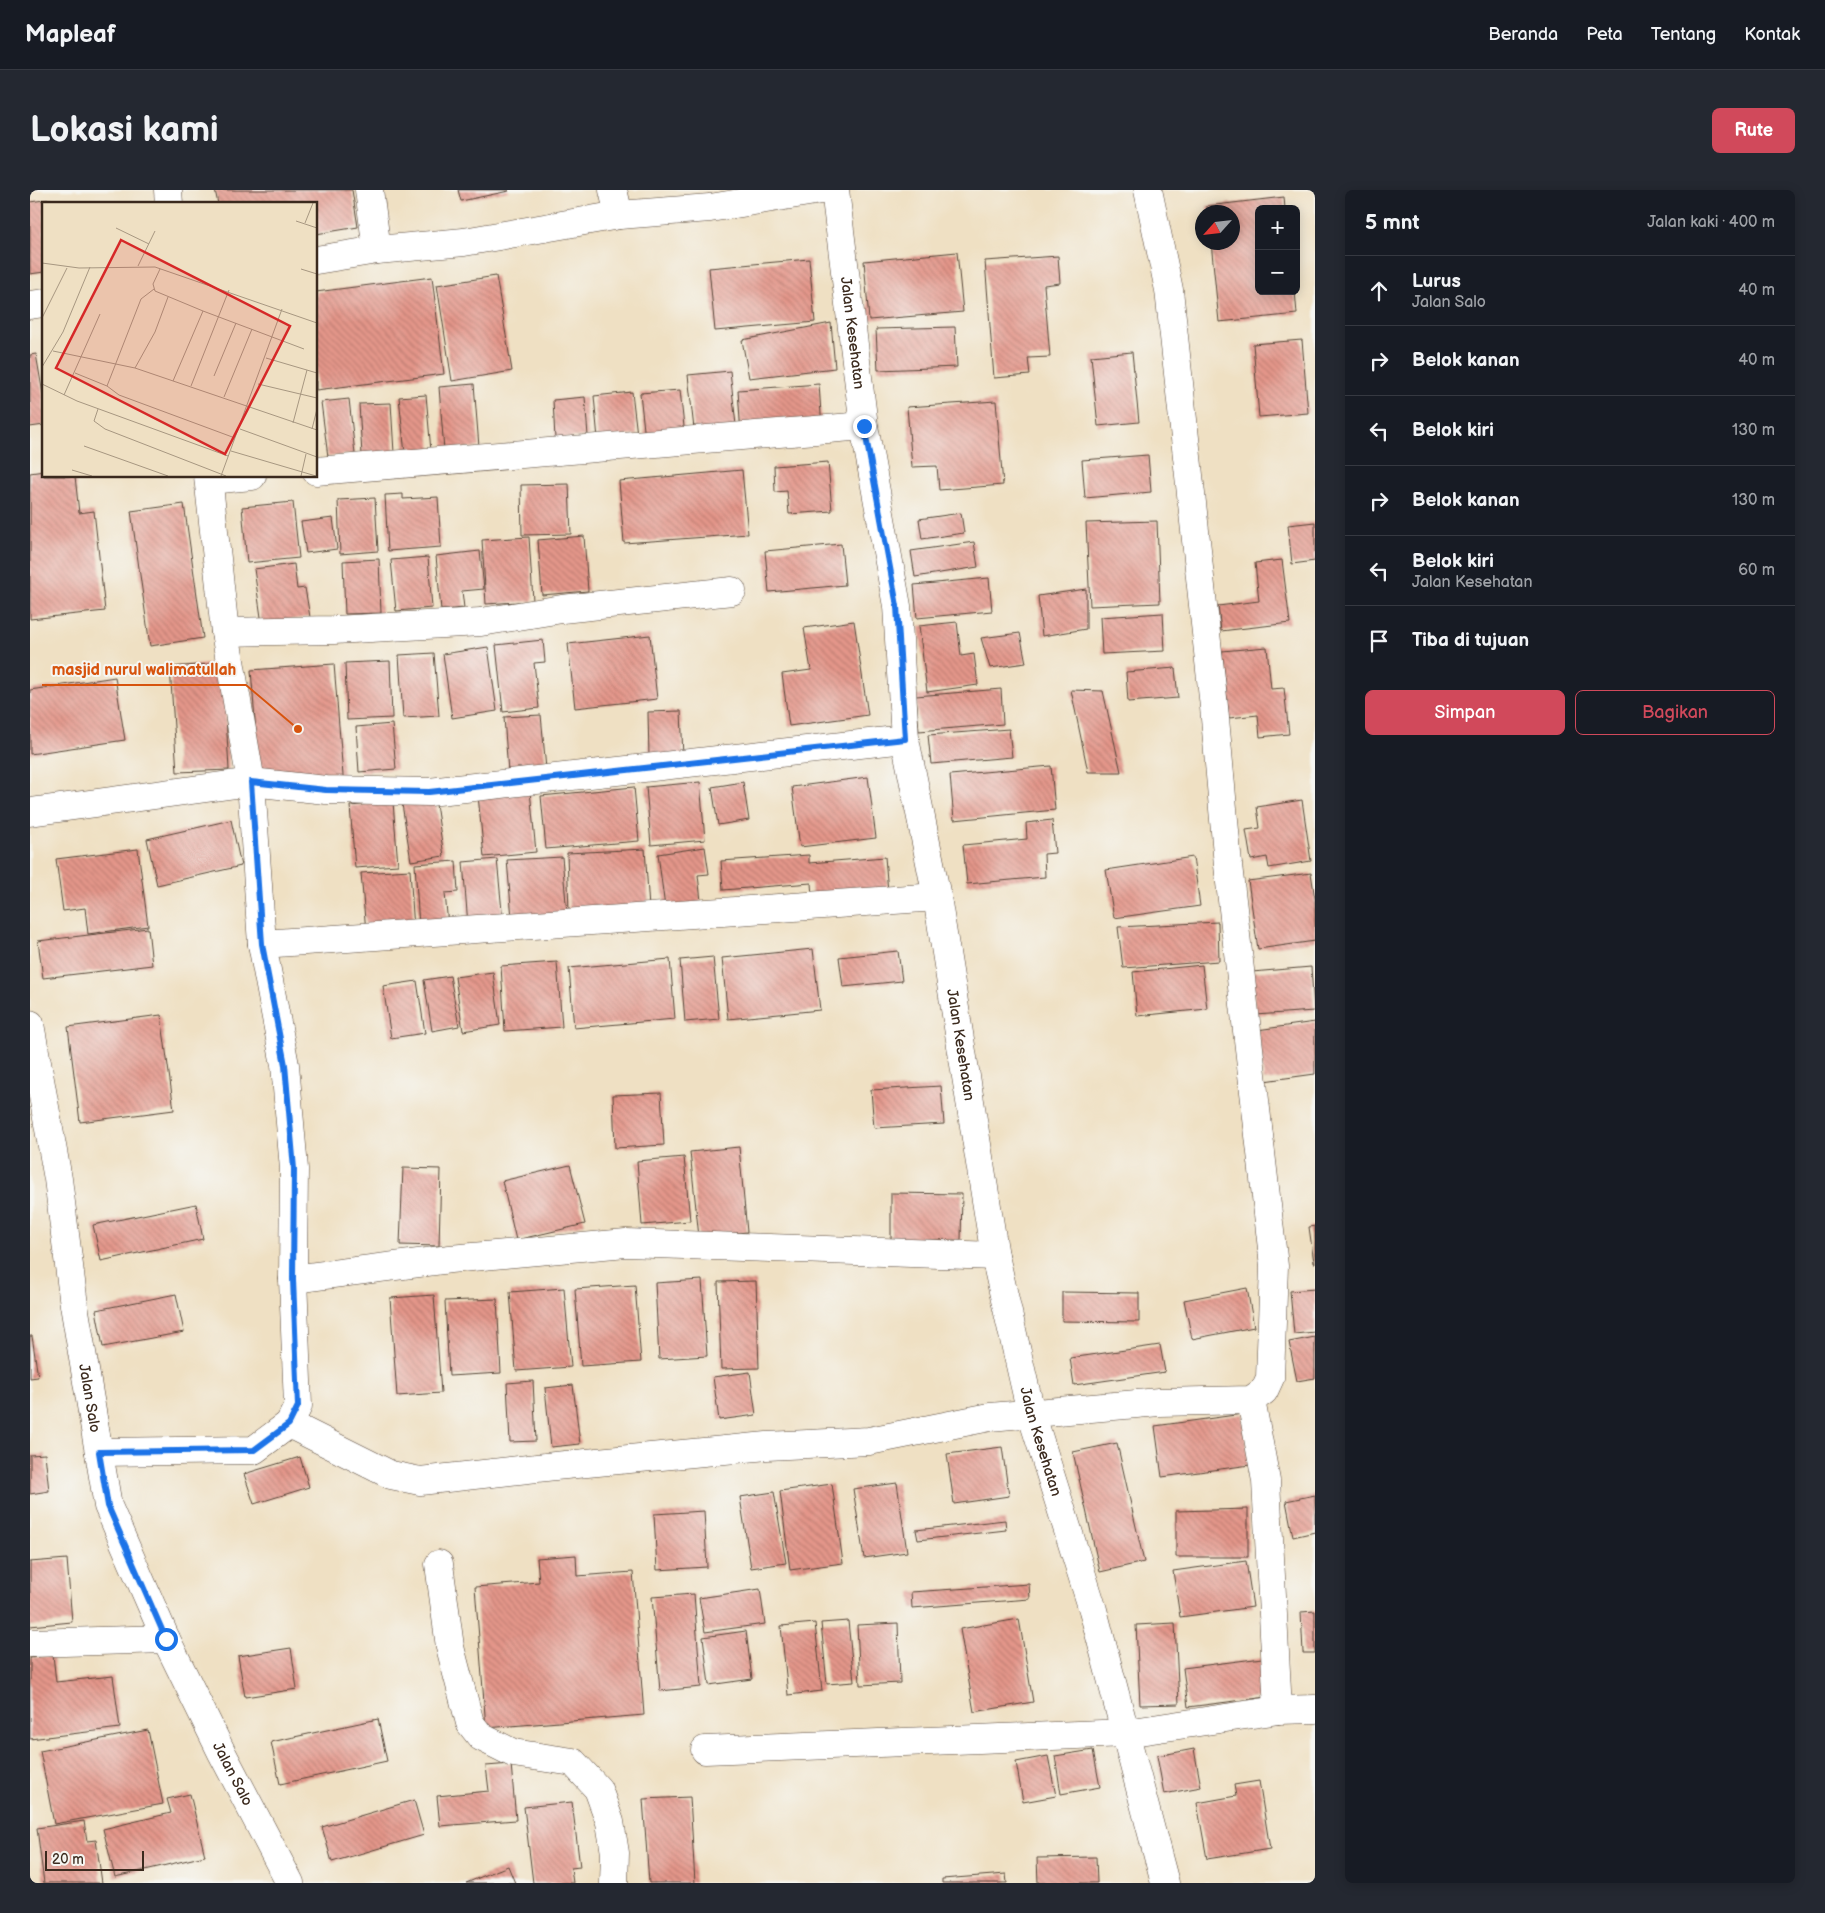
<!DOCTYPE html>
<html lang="id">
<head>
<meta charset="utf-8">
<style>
  body { margin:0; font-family:"Balsamiq Sans",sans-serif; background:#242831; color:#f1f3f6 }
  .controls { position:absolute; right:15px; top:15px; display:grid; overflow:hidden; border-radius:8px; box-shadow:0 2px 12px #0003 }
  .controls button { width:45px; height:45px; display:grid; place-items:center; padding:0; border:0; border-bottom:1px solid #363941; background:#171b24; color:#f1f3f6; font:25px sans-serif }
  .compass { position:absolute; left:1165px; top:15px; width:45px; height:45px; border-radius:50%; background:#171b24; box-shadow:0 2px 12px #0003; rotate:243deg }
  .scale { position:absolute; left:15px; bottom:12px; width:99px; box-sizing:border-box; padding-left:5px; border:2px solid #3b2a1e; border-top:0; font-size:14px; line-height:18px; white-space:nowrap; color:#3b2a1e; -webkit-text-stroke:4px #f6f6f2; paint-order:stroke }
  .stop { position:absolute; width:15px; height:15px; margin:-11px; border:4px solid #1a73e8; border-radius:50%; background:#fff }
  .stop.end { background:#1a73e8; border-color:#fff; box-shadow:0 1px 5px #0008 }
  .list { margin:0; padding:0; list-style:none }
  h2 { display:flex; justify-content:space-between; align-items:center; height:65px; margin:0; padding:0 20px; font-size:21px }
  h2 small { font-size:16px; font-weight:400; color:#9ea1a6 }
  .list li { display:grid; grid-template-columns:32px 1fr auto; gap:15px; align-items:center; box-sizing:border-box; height:70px; padding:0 20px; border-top:1px solid #363941 }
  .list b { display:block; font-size:19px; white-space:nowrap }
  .list p { margin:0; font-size:16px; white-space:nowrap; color:#9ea1a6 }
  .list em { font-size:16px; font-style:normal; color:#9ea1a6 }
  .actions { display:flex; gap:10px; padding:15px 20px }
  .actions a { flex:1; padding:11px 0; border:1px solid #d1495b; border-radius:8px; text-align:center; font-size:18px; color:#d1495b }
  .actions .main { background:#d1495b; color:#fff }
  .icon { flex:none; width:28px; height:28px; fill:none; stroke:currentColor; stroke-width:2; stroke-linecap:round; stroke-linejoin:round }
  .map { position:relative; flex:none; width:1285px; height:1693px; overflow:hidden; border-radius:8px }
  header { display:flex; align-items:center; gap:30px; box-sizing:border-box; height:70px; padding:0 25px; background:#171b24; border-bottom:1px solid #363941 }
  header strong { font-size:24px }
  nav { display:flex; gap:28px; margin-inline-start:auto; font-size:18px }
  .intro { display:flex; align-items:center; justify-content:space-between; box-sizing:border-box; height:120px; padding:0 30px }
  h1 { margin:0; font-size:35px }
  .button { padding:12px 22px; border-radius:8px; background:#d1495b; color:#fff; font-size:18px; font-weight:700 }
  main { display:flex; gap:30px; padding:0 30px }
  aside { flex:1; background:#171b24; border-radius:8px; box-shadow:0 2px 12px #0003 }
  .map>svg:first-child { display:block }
  .building { fill:url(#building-back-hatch) }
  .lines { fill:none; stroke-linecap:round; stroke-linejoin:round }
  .minor-casing { stroke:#564537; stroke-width:29 }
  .minor { stroke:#fff; stroke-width:28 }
  .route { stroke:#1a73e8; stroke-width:6 }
  .labels { text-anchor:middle; stroke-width:4; stroke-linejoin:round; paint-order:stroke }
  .street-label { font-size:15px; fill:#3b2a1e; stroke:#f6f6f2 }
  .inset-road { fill:none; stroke:#a79781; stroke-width:1 }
  .view { fill:#d62828; fill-opacity:0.15; stroke:#d62828; stroke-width:2.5 }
  .inset-edge { fill:none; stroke:#3b2a1e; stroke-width:2.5 }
  .leader { fill:none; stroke:#d7540e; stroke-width:2 }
  .callout-dot { fill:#d7540e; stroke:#f6f6f2; stroke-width:2 }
  .callout-label { font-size:16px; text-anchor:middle; font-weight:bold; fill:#d7540e; stroke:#f6f6f2; stroke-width:4; stroke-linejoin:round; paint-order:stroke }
</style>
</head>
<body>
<header>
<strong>Mapleaf</strong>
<nav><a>Beranda</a><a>Peta</a><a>Tentang</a><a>Kontak</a></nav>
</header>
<div class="intro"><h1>Lokasi kami</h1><a class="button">Rute</a></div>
<main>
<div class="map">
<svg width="1285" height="1693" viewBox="0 0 1285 1693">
  <defs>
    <pattern id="building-back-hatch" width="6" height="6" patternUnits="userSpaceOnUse" patternTransform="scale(1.25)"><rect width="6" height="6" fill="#e4968a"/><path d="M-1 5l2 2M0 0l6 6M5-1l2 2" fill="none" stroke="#ba7b70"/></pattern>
  </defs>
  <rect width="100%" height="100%" fill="#f6f6f2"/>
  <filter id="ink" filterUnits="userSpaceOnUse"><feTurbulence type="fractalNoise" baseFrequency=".02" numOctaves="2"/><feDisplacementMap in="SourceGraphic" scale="10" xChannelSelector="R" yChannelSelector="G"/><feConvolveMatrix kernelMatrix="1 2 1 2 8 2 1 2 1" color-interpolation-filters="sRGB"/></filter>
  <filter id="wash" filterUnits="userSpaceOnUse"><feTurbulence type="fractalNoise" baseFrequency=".0096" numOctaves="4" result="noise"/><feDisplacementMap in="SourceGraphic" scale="20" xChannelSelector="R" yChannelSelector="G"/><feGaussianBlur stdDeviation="1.12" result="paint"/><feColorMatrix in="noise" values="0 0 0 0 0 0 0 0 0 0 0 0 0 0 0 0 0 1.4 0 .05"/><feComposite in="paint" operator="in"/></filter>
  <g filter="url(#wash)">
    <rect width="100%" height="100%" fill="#efe0c3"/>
    <g id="blocks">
      <!-- building -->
      <g class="building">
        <polygon points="185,0 322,0 328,37 286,44 286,14 188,14"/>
        <polygon points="428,0 478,0 479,1 431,11"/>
        <polygon points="1254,7 1255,19 1229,19 1229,101 1265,101 1267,124 1189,132 1181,52 1202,52 1202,22 1177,22 1177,16"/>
        <polygon points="21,9 22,14 14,14 14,82 0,84 0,12"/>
        <polygon points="927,62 933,122 839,130 834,71"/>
        <polygon points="1028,66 1030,93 1014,95 1020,167 998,168 1000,185 964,188 955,71"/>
        <polygon points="779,69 785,132 685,141 679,78"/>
        <polygon points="466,86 482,181 422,191 407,95"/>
        <polygon points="402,87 414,184 286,200 286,102"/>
        <polygon points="801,133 805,178 719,188 712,150"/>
        <polygon points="925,137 927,177 848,180 846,139"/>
        <polygon points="1272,150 1278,223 1229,227 1223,154"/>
        <polygon points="1102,162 1109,232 1068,236 1061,166"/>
        <polygon points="6,164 14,210 14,235 0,237 0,165"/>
        <polygon points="700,181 707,244 665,248 658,185"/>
        <polygon points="444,194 449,257 414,260 409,197"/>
        <polygon points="789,194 792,239 711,245 708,200"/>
        <polygon points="650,200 655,246 615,249 610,203"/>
        <polygon points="602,202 607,245 568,249 564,206"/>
        <polygon points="396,205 401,261 375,264 369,207"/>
        <polygon points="555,207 558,246 525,249 523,210"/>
        <polygon points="319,209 325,264 298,267 291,212"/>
        <polygon points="966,211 973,295 909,300 907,276 882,277 877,217"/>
        <polygon points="361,213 364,263 332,265 329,214"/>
        <polygon points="1118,265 1121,302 1055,308 1052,270"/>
        <polygon points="798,272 802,321 759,324 757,301 745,302 744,276"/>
        <polygon points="712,280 718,344 594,353 589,291"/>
        <polygon points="14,281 14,286 45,286 49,323 64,321 75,421 0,429 0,283"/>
        <polygon points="539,294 541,344 492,345 491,295"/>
        <polygon points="373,304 373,309 408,307 411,357 358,361 355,305"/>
        <polygon points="345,308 348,361 310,364 308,310"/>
        <polygon points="263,312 269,368 217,373 212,317"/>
        <polygon points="154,314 173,448 120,456 101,321"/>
        <polygon points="931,323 934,343 892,349 889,329"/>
        <polygon points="303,328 307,359 276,363 271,332"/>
        <polygon points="1127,331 1130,413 1060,416 1056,333"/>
        <polygon points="1285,332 1285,371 1262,374 1258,335"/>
        <polygon points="554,346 558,401 512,405 508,350"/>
        <polygon points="499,347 503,411 456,414 452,350"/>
        <polygon points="944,352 948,377 885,387 881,361"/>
        <polygon points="811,354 815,395 739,402 735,361"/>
        <polygon points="450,361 454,399 432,401 434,418 411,420 406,366"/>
        <polygon points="398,367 402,418 366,421 361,370"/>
        <polygon points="349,369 351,423 315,424 313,371"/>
        <polygon points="1252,370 1260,433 1191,441 1188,416 1229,411 1225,373"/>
        <polygon points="264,374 267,399 275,398 280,427 232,434 224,379"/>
        <polygon points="959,388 962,421 887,428 884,395"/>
        <polygon points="1056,399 1056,439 1012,446 1008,406"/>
        <polygon points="1133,423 1135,461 1072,464 1070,427"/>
        <polygon points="824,431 838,525 759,536 752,484 781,480 774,438"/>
        <polygon points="927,432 931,466 944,464 948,495 897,502 889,436"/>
        <polygon points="990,443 996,473 960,478 951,448"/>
        <polygon points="620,445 627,509 545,518 538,454"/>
        <polygon points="513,450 515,472 504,473 509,518 473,522 466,455"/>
        <polygon points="458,457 467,521 422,528 413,464"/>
        <polygon points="1237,457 1241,499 1254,498 1259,544 1230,547 1228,525 1199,528 1192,461"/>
        <polygon points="404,463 409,526 373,528 369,465"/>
        <polygon points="360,471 362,528 317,530 315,473"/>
        <polygon points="193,473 199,580 147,582 140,477"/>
        <polygon points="304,474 314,598 231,605 221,480"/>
        <polygon points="1145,478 1148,508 1098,512 1096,482"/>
        <polygon points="85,487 95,550 0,564 0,500"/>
        <polygon points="971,499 973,534 889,541 886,506"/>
        <polygon points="1041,500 1073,501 1091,582 1058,582"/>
        <polygon points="651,521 653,567 619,567 618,522"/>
        <polygon points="511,525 516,579 478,582 474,527"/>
        <polygon points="362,534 366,579 329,582 326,537"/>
        <polygon points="979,539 982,567 901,574 898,545"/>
        <polygon points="1021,576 1025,620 924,630 920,585"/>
        <polygon points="838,587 846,648 770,657 762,597"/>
        <polygon points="670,592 675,650 621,655 616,597"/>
        <polygon points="713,592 719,630 688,635 682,597"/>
        <polygon points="604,597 609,651 516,659 511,606"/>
        <polygon points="500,601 506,662 454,667 448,605"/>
        <polygon points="405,608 414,666 381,671 372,614"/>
        <polygon points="1272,610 1281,671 1239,678 1237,667 1221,670 1216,640 1230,638 1227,617"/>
        <polygon points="363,612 368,675 325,678 320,616"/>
        <polygon points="201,630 211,676 127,695 117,649"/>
        <polygon points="1022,630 1025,663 1014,664 1015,687 937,694 933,655 997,649 996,633"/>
        <polygon points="675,657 679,684 668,685 672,720 636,725 628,664"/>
        <polygon points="108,659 118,736 58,744 55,718 33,721 26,669"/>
        <polygon points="615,659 619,718 539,722 537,663"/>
        <polygon points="779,665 779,673 855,667 858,702 782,707 781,693 693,700 691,671"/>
        <polygon points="532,667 537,724 482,728 477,670"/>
        <polygon points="1163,667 1170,716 1084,728 1076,680"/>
        <polygon points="467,669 473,732 438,735 433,672"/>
        <polygon points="426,671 428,702 415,703 418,735 389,737 385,674"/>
        <polygon points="380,680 384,739 336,742 331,683"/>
        <polygon points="1281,683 1285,709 1285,751 1228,759 1218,691"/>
        <polygon points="1188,732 1189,771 1093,778 1088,737"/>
        <polygon points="118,738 122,775 13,788 8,751"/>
        <polygon points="783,759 790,820 698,829 692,768"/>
        <polygon points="868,761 872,791 813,797 809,767"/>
        <polygon points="683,767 689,829 655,832 650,770"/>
        <polygon points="640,769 645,829 544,838 539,778"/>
        <polygon points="527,772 532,837 475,841 471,776"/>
        <polygon points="1172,775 1177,819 1107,826 1103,782"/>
        <polygon points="1281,777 1284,821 1225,825 1222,782"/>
        <polygon points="463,782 470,835 433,841 425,787"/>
        <polygon points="420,786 429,836 402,841 394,790"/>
        <polygon points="387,791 395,843 361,848 353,796"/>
        <polygon points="131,825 144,920 50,932 38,837"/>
        <polygon points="1285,832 1285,884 1234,891 1227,840"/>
        <polygon points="911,896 914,934 844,938 841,900"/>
        <polygon points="631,903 634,955 585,958 583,905"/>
        <polygon points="709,957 717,1042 669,1047 660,962"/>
        <polygon points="654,967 660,1031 612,1035 607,971"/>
        <polygon points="540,975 555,1034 486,1050 472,991"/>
        <polygon points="373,978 411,979 409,1056 370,1055"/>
        <polygon points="861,1003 932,1004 931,1050 861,1050"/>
        <polygon points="166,1014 173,1049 71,1071 63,1035"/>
        <polygon points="1285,1036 1285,1073 1284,1073 1279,1037"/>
        <polygon points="672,1090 677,1166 629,1169 625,1093"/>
        <polygon points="726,1091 729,1178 691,1179 688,1092"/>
        <polygon points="605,1095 611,1172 551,1176 545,1099"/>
        <polygon points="534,1098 541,1177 486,1181 480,1102"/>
        <polygon points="1217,1098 1224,1137 1162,1149 1154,1110"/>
        <polygon points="1285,1099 1285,1142 1264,1144 1260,1101"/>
        <polygon points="1032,1102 1109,1103 1109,1132 1032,1131"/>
        <polygon points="146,1104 154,1142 73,1157 66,1120"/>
        <polygon points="404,1105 411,1203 367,1206 360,1108"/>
        <polygon points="467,1109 471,1183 419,1186 415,1111"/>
        <polygon points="0,1146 2,1146 8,1187 0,1188"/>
        <polygon points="1285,1147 1285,1188 1267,1191 1259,1152"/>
        <polygon points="1130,1155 1135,1182 1044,1195 1040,1168"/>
        <polygon points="720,1182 726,1225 689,1230 683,1187"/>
        <polygon points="503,1191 506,1251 480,1252 477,1193"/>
        <polygon points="543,1195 550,1254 521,1257 515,1198"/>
        <polygon points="1213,1224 1220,1275 1132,1287 1125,1236"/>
        <polygon points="1087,1253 1114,1372 1070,1382 1043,1262"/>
        <polygon points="972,1257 979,1306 924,1314 917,1264"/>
        <polygon points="15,1264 19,1301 0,1304 0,1265"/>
        <polygon points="270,1267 279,1297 224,1314 214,1284"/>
        <polygon points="867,1293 877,1362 834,1368 823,1299"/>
        <polygon points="802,1294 813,1373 760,1380 750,1301"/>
        <polygon points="744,1302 756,1373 721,1378 710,1307"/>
        <polygon points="1285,1305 1285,1342 1263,1347 1256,1311"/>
        <polygon points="1218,1319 1218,1367 1146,1367 1146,1321"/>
        <polygon points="674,1321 677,1377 627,1380 624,1324"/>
        <polygon points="975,1330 976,1340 888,1350 886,1340"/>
        <polygon points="546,1365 547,1386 603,1382 614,1525 456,1538 445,1397 509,1392 507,1368"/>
        <polygon points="37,1369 42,1432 0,1436 0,1372"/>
        <polygon points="1216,1371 1223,1417 1150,1427 1143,1381"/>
        <polygon points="999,1394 1000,1409 882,1418 881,1402"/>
        <polygon points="730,1399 735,1434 675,1442 669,1408"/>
        <polygon points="664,1404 671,1497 630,1501 622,1407"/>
        <polygon points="1285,1421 1285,1463 1273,1463 1271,1422"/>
        <polygon points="989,1429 1003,1512 944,1522 930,1439"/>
        <polygon points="818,1431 824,1492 797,1494 791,1433"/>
        <polygon points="785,1433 792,1501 758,1505 751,1436"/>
        <polygon points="868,1433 870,1493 830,1495 827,1435"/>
        <polygon points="1145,1433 1149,1514 1110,1515 1106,1435"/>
        <polygon points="716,1441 722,1489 679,1495 673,1447"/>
        <polygon points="261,1458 267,1499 215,1507 208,1466"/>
        <polygon points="23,1465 26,1492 83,1486 90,1538 0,1549 0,1468"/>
        <polygon points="1232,1468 1237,1507 1158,1517 1153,1478"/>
        <polygon points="348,1529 357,1571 250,1594 241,1552"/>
        <polygon points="118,1540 133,1614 24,1634 10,1561"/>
        <polygon points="1164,1559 1171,1597 1134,1604 1127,1566"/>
        <polygon points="1063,1560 1070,1597 1031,1604 1025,1566"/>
        <polygon points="1018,1566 1026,1606 993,1612 986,1572"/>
        <polygon points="481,1574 486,1630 410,1636 407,1606 459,1601 456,1576"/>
        <polygon points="1229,1591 1240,1659 1177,1669 1167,1613 1206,1606 1204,1595"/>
        <polygon points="160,1604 175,1666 85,1687 73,1639 141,1623 137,1609"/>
        <polygon points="660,1607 665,1693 619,1693 613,1609"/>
        <polygon points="384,1610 394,1645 302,1672 292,1637"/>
        <polygon points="542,1612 550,1677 541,1678 543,1693 503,1693 494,1617"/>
        <polygon points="54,1631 57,1651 66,1650 72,1693 14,1693 7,1638"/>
        <polygon points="1066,1667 1067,1693 1008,1693 1007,1668"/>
        <polygon points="478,1676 485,1693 436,1693"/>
        <polygon points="976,1684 977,1693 912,1693 912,1689"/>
      </g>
    </g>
  </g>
  <g filter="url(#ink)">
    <use href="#blocks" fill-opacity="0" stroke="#564537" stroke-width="1"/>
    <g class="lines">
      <defs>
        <g id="minor">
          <polyline points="138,0 139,14"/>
          <polyline points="339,0 347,60"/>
          <polyline points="583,0 589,25"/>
          <path id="s1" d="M805 0 834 236 867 416 875 549 907 707 965 1066 1001 1223 1063 1420 1135 1693"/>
          <polyline points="286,70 347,60 434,52 589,25 680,18 791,0"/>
          <polyline points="0,115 14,113"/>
          <polyline points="286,281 834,236"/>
          <polyline points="178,286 195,442 221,592 232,754 907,707"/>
          <polyline points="179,290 222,286"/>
          <polyline points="195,442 304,440 451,432 532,419 702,401"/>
          <polyline points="0,622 221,592 296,600 399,602 875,549"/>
          <path id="s2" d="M0 834 28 989 44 1115 78 1316 136 1449 192 1563 260 1693"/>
          <polyline points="263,1089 420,1069 596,1053 965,1066"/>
          <polyline points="1221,1210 1236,1291 1248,1520"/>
          <polyline points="259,1234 361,1285 390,1291 525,1276 737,1256 839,1251 960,1227 1129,1212 1221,1210 1234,1201 1240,1188 1244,1076 1198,675 1184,517 1139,100 1118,0"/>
          <polyline points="69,1262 224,1260 259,1234 268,1216 263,1089 264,979 255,875 232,754"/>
          <polyline points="409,1374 420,1457 440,1533 451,1547 483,1563 543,1572 568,1599 580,1632 585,1663 584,1693"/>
          <polyline points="0,1453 136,1449"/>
          <polyline points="675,1560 1096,1543 1248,1520 1285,1519"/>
        </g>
      </defs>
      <!-- minor casing -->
      <use href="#minor" class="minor-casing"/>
      <!-- minor -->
      <use href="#minor" class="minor"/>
    </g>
  </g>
  <g class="lines" filter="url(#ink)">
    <!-- route -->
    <polyline class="route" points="136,1449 78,1316 69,1262 224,1260 259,1234 268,1216 263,1089 264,979 255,875 232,754 221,592 296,600 399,602 875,549 867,416 834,236"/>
  </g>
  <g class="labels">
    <!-- street labels -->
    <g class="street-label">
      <text dy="5" stroke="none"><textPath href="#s1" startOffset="144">Jalan Kesehatan</textPath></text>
      <text dy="5" stroke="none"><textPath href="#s1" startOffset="865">Jalan Kesehatan</textPath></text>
      <text dy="5" stroke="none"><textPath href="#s2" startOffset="379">Jalan Salo</textPath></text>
      <text dy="5" stroke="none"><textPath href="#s1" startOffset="1270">Jalan Kesehatan</textPath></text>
      <text dy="5" stroke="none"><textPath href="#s2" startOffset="784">Jalan Salo</textPath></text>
    </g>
  </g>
  <!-- overview -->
  <g transform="translate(12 12)">
    <rect width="275" height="275" fill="#efe0c3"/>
    <path class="inset-road" d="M254 19 275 26M263 21 271 1M74 26 107 42M0 61 37 66 113 65 275 121M96 64 113 29M118 67 111 82 113 89 161 109M259 67 275 72M0 116 25 66M11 149 93 166 275 228M224 156 275 171M0 165 21 130 48 65M93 166 113 130 126 95M33 171 65 184 77 193 193 236M172 174 194 121M131 179 161 109 262 147M0 182 35 199 186 254M216 182 275 196M65 184 99 97 112 87M149 184 187 88M22 193 58 112M182 195 210 127M56 207 52 219 63 227 184 274M251 221 265 168M198 227 275 255M270 227 275 207M42 244 126 274M189 249 274 274M30 268 50 274M179 274 240 107M259 274 264 252"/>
    <path class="view" d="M79 38 248 124 183 252 14 166Z"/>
    <rect width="275" height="275" class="inset-edge"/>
  </g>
  <!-- callouts -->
  <path class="leader" d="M268 539L216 495H12"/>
  <circle class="callout-dot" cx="268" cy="539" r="5"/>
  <g class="callout-label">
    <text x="114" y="485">masjid nurul walimatullah</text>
  </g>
</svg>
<div class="controls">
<button>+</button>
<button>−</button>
</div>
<svg class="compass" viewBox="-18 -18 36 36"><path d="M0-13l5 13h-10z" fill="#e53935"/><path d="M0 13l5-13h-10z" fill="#9ea1a6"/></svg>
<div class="scale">20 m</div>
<div class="stop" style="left:136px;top:1449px"></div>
<div class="stop end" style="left:834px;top:236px"></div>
</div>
<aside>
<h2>5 mnt<small>Jalan kaki · 400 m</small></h2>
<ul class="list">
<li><svg class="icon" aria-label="ahead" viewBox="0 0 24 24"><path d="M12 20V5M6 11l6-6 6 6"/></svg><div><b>Lurus</b><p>Jalan Salo</p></div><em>40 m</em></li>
<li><svg class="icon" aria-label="right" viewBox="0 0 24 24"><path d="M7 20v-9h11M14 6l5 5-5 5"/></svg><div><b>Belok kanan</b></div><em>40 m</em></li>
<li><svg class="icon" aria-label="left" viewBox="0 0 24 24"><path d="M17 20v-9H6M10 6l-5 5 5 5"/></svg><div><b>Belok kiri</b></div><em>130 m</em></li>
<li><svg class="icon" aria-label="right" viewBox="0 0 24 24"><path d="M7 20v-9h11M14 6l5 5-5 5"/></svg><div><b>Belok kanan</b></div><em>130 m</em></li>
<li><svg class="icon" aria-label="left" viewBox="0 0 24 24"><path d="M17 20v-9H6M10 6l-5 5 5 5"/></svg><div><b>Belok kiri</b><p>Jalan Kesehatan</p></div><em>60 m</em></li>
<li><svg class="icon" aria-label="arrive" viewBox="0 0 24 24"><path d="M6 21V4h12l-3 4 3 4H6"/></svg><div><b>Tiba di tujuan</b></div></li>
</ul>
<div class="actions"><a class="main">Simpan</a><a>Bagikan</a></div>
</aside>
</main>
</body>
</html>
